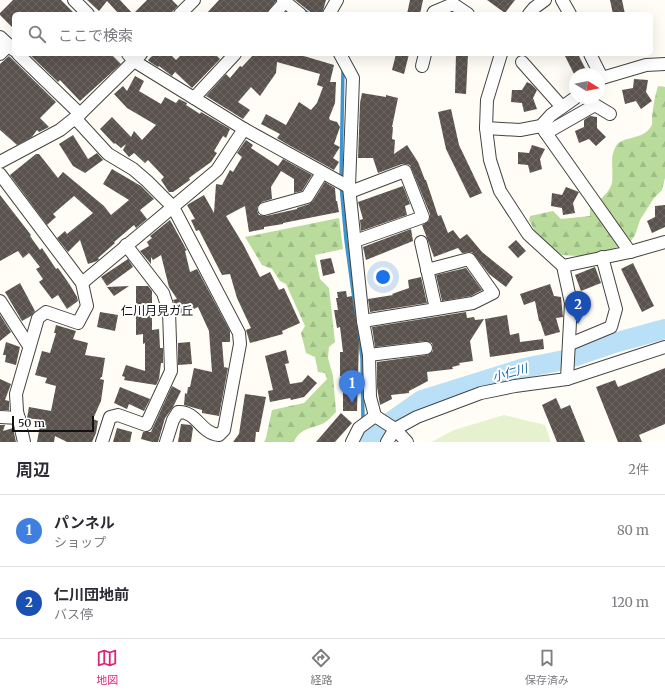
<!DOCTYPE html>
<html lang="ja">
<head>
<meta charset="utf-8">
<style>
  body { margin:0; font-family:Merriweather,"Noto Sans JP",serif; background:#f7f7f7; color:#2b2b33 }
  .compass { position:absolute; left:569px; top:68px; width:36px; height:36px; border-radius:50%; background:#fff; box-shadow:0 4px 16px #0002; rotate:100deg }
  .scale { position:absolute; left:12px; bottom:10px; width:82px; box-sizing:border-box; padding-left:4px; border:2px solid #111; border-top:0; font-size:11px; line-height:14px; white-space:nowrap; color:#111; -webkit-text-stroke:3px #fff; paint-order:stroke }
  .you { position:absolute; left:383px; top:277px; width:14px; height:14px; margin:-10px; border:3px solid #fff; border-radius:50%; background:#1a73e8; box-shadow:0 0 0 6px #1a73e833 }
  .badge { display:grid; place-items:center; width:26px; height:26px; border-radius:50%; background:#db2777; color:#fff; font-size:13px; font-weight:700 }
  .pin { position:absolute; translate:-50% -33px; filter:drop-shadow(0 1px 2px #0008) }
  .pin::after { content:''; position:absolute; top:21px; width:14px; height:12px; background:inherit; clip-path:polygon(0 0,100% 0,50% 100%) }
  .list { margin:0; padding:0; list-style:none }
  h2 { display:flex; justify-content:space-between; align-items:center; height:52px; margin:0; padding:0 16px; font-size:17px }
  h2 small { font-size:13px; font-weight:400; color:#7c7c81 }
  .list li { display:grid; grid-template-columns:26px 1fr auto; gap:12px; align-items:center; box-sizing:border-box; height:72px; padding:0 16px; border-top:1px solid #e1e1e2 }
  .list b { display:block; font-size:15px; white-space:nowrap }
  .list p { margin:0; font-size:13px; white-space:nowrap; color:#7c7c81 }
  .list em { font-size:13px; font-style:normal; color:#7c7c81 }
  .icon { flex:none; width:22px; height:22px; fill:none; stroke:currentColor; stroke-width:2; stroke-linecap:round; stroke-linejoin:round }
  .map { position:relative; flex:none; width:665px; height:442px; overflow:hidden }
  .search { position:absolute; background:#fff; box-shadow:0 4px 16px #0002; left:12px; right:12px; top:12px; height:44px; display:flex; align-items:center; gap:10px; box-sizing:border-box; padding:0 14px; border-radius:6px; color:#7c7c81; font-size:15px }
  .sheet { height:196px; background:#fff }
  nav { display:flex; justify-content:space-around; align-items:center; box-sizing:border-box; height:56px; border-top:1px solid #e1e1e2; background:#fff; font-size:11px; color:#7c7c81 }
  nav a { display:grid; justify-items:center; gap:2px }
  nav .on { color:#db2777 }
  .map>svg:first-child { display:block }
  .forest { fill:url(#forest-firs) }
  .pitch { fill:#e6f2cf }
  .lines { fill:none; stroke-linecap:round; stroke-linejoin:round }
  .stream { stroke:#3f96cf; stroke-width:3.5 }
  .river { stroke:#b9e0f7; stroke-width:20 }
  .building { fill:url(#building-cross-hatch) }
  .minor-casing { stroke:#444; stroke-width:14 }
  .minor { stroke:#fff; stroke-width:12 }
  .labels { text-anchor:middle; stroke-width:4; stroke-linejoin:round; paint-order:stroke }
  .neighbourhood-label { font-size:12px; fill:#111; stroke:#fff }
  .water-label { font-size:12px; font-style:italic; fill:#1768a6; stroke:#fff }
</style>
</head>
<body>
<div class="map">
<svg width="665" height="442" viewBox="0 0 665 442">
  <defs>
    <pattern id="forest-firs" width="22" height="20" patternUnits="userSpaceOnUse"><rect width="22" height="20" fill="#b9dc9c"/><path d="M5 1l3.5 6h-7zM16 11l3.5 6h-7z" fill="#9ebc85"/></pattern>
    <pattern id="building-cross-hatch" width="8" height="8" patternUnits="userSpaceOnUse"><rect width="8" height="8" fill="#5a524d"/><path d="M0 0l8 8M0 8l8-8" fill="none" stroke="#6d6662"/></pattern>
  </defs>
  <rect width="100%" height="100%" fill="#fffdf5"/>
  <!-- forest -->
  <g class="forest">
    <path d="M658 86 665 87V178L662 190 654 198 640 220 635 235 631 241 594 257 562 255 549 247 538 237 529 220 530 216 553 211 561 219 590 216V208C597 203 610 192 612 183 614 171 609 157 616 146 622 136 642 140 650 128 653 125 652 121 652 117 653 106 655 96 658 86Z"/>
    <path d="M339 218 343 249 315 255 320 279 329 288 335 342 329 347 328 358 333 376 336 412C332 416 327 422 322 424 310 429 300 428 294 442H264L266 438 272 410 304 403 327 379 325 373 318 372 315 357 306 353 301 333 305 326 286 284 280 281 272 269 262 265 245 237Z"/>
  </g>
  <!-- pitch -->
  <polygon class="pitch" points="504,415 545,425 551,442 431,442 454,430"/>
  <g class="lines">
    <!-- stream -->
    <g class="stream">
      <polyline points="303,10 309,14"/>
      <polyline points="341,179 343,67"/>
      <polyline points="341,185 346,240 362,358 363,421"/>
      <polyline points="363,428 365,442"/>
    </g>
    <!-- river -->
    <polyline class="river" points="369,442 376,432 422,400 524,368 564,360 614,343 665,329"/>
  </g>
  <!-- building -->
  <g class="building">
    <polygon points="13,0 61,0 75,14 14,14 14,29 0,15 0,13"/>
    <polygon points="87,0 120,0 133,14 147,0 172,0 178,6 170,14 119,14 107,1 99,11"/>
    <polygon points="219,0 276,0 276,1 266,14 206,14"/>
    <polygon points="295,0 326,0 322,14 313,14"/>
    <polygon points="410,0 423,0 420,14 407,14"/>
    <polygon points="487,0 515,0 505,13"/>
    <polygon points="610,0 622,0 625,14 613,14"/>
    <polygon points="29,54 111,54 121,64 80,101 60,80 58,82"/>
    <polygon points="154,54 170,54 176,60 182,54 215,54 220,59 192,88 175,72 172,76 159,66 158,67 150,62 148,60"/>
    <polygon points="254,54 297,54 334,65 330,82 336,82 335,103 329,118 330,120 337,122 340,127 334,144 340,147 333,158 339,162 334,170 285,143 277,138 280,134 261,124 266,114 286,125 299,102 311,110 317,103 323,87 317,85 320,74 277,62 276,73 260,96 251,87 238,102 250,110 243,119 206,96 226,74 230,78 240,66 242,67"/>
    <polygon points="396,54 409,54 404,74 392,70"/>
    <polygon points="456,54 468,54 466,94 455,93"/>
    <polygon points="564,54 578,54 588,74 574,74"/>
    <polygon points="9,56 56,102 40,118 49,127 39,132 37,130 32,137 17,145 0,130 0,64"/>
    <polygon points="135,76 144,81 139,91 161,104 165,97 176,103 179,99 187,103 186,105 200,114 201,112 230,129 226,138 223,136 214,151 217,153 211,162 189,178 190,180 173,192 169,192 161,180 164,177 148,160 145,163 134,153 129,157 123,150 126,144 121,148 115,143 114,144 100,129 112,117 131,137 134,131 142,140 156,125 127,108 114,94 123,86 127,91"/>
    <polygon points="634,79 648,80 646,92 652,101 641,109 636,101 625,104 622,90 633,88"/>
    <polygon points="527,82 531,84 537,90 533,98 537,109 524,112 522,103 511,102 512,90 522,90"/>
    <polygon points="362,93 386,97 386,95 398,98 392,127 393,127 392,139 395,140 394,154 407,145 418,162 425,180 426,180 438,216 441,215 448,233 453,230 460,239 467,234 482,252 513,277 506,287 489,274 472,252 462,253 458,248 434,257 422,225 429,221 430,214 410,165 407,164 402,164 378,173 373,158 358,158 360,103"/>
    <polygon points="451,109 459,145 482,193 470,198 446,149 438,112"/>
    <polygon points="590,116 597,117 597,128 606,137 596,146 589,139 579,143 575,131 584,127 584,120"/>
    <polygon points="73,135 88,159 97,153 103,160 85,173 73,166 59,144"/>
    <polygon points="246,140 253,145 251,148 278,166 283,159 312,175 302,191 294,193 294,179 281,171 271,187 272,199 262,202 257,207 257,211 259,215 266,216 297,209 297,208 309,204 313,201 325,182 335,188 336,201 337,201 339,212 283,223 283,224 264,227 264,229 249,232 245,206 226,216 243,244 260,277 270,272 279,290 284,288 300,323 282,331 283,334 250,343 246,330 251,328 237,298 230,274 222,275 199,230 196,231 191,220 195,219 187,205 204,195 214,213 216,184 222,185 230,170 233,172 242,157 237,153"/>
    <polygon points="532,145 545,149 540,159 542,169 530,173 528,165 518,164 518,152 529,153"/>
    <polygon points="36,154 39,154 58,178 63,172 104,206 111,215 129,200 103,184 112,169 141,186 154,199 140,210 147,219 136,228 134,225 114,242 115,243 98,258 99,259 97,261 88,264 80,240 68,252 57,238 65,231 67,234 93,213 74,196 53,214 56,217 47,225 10,175"/>
    <polygon points="403,186 410,204 405,206 407,215 361,231 360,220 363,219 358,202"/>
    <polygon points="566,187 579,192 573,203 575,213 563,215 562,208 551,206 552,193 562,195"/>
    <polygon points="0,195 31,235 30,236 40,250 42,248 56,269 58,268 70,285 77,297 78,301 67,309 58,295 52,299 39,282 43,279 36,269 40,267 29,253 23,258 18,251 0,261"/>
    <polygon points="665,205 665,227 652,233 647,221 655,217 655,206"/>
    <polygon points="170,220 186,249 187,250 185,251 190,272 197,269 230,331 230,342 222,342 224,367 228,368 219,416 202,413 202,410 184,405 185,393 187,394 188,387 190,387 194,368 212,372 209,331 198,307 180,316 173,300 177,299 169,287 161,255 153,260 151,257 151,264 140,251 149,246 147,242 152,238 150,236"/>
    <polygon points="411,229 413,241 366,260 363,247"/>
    <polygon points="516,240 526,251 518,258 508,247"/>
    <polygon points="331,258 335,273 323,276 320,260"/>
    <polygon points="128,259 133,267 107,286 101,277"/>
    <polygon points="633,263 654,306 642,312 621,269"/>
    <polygon points="595,267 601,283 581,291 575,275"/>
    <polygon points="466,268 482,290 471,296 442,301 436,275"/>
    <polygon points="421,277 427,303 370,312 368,299 393,295 392,294 409,288 408,280"/>
    <polygon points="20,283 35,311 31,316 22,321 5,292"/>
    <polygon points="550,284 554,296 561,297 563,317 556,318 560,332 545,336 540,321 539,321 535,301 524,305 520,294"/>
    <polygon points="129,286 114,296 107,287"/>
    <polygon points="136,286 148,286 152,291 152,330 159,329 160,348 163,348 163,363 161,363 159,379 156,385 124,380 125,377 122,376 126,365 145,371 145,343 143,344 143,334 136,335"/>
    <polygon points="346,291 347,297 352,296 353,302 359,341 357,411 343,411 343,377 340,376 340,352 343,352 340,327 337,328 334,310 338,310 336,298 338,298 337,292"/>
    <polygon points="100,312 118,315 115,331 97,327"/>
    <polygon points="466,312 467,318 474,317 475,320 484,319 470,341 473,361 459,363 460,365 452,367 453,369 427,372 428,381 409,391 409,393 391,395 392,399 380,405 377,387 377,362 427,355 433,351 433,347 432,343 425,341 375,347 372,327"/>
    <polygon points="0,315 11,332 0,341"/>
    <polygon points="507,315 510,335 519,333 520,342 543,339 544,349 490,357 485,319"/>
    <polygon points="56,325 76,331 73,339 88,343 85,355 105,358 102,377 101,377 100,379 104,380 101,401 93,419 98,421 96,433 92,442 67,442 55,436 54,442 37,442 41,420 27,418 29,407 51,411 56,386 45,383 47,378 35,375 42,351 50,353 56,333 54,333"/>
    <polygon points="6,342 20,347 16,365 5,362 6,355 3,355"/>
    <polygon points="190,342 192,364 178,365 178,343"/>
    <polygon points="286,350 289,363 285,364 290,384 302,382 308,375 317,383 304,397 291,400 290,398 270,402 268,391 273,390 265,356"/>
    <polygon points="665,368 665,424 639,435 642,442 618,442 596,387 615,380 618,387"/>
    <polygon points="0,379 11,384 5,400 9,401 9,410 0,410"/>
    <polygon points="172,386 181,391 173,407 165,418 158,442 152,442 141,439 143,432 151,432"/>
    <polygon points="120,387 150,399 144,411 129,404 127,409 114,403"/>
    <polygon points="245,394 266,397 259,432 256,432 255,442 233,442 239,434"/>
    <polygon points="556,398 561,409 570,405 585,442 557,442 542,405"/>
    <polygon points="341,413 352,423 335,442 316,442"/>
    <polygon points="181,424 191,425 193,428 191,442 178,442"/>
    <polygon points="0,425 5,425 3,431 13,428 16,442 0,442"/>
    <polygon points="117,428 132,432 130,442 113,442"/>
  </g>
  <g class="lines">
    <defs>
      <g id="minor">
        <polyline points="74,0 88,14"/>
        <polyline points="283,0 300,14"/>
        <polyline points="562,0 570,14"/>
        <polyline points="180,14 194,0"/>
        <polyline points="274,14 285,2"/>
        <polyline points="329,14 337,0"/>
        <polyline points="433,14 434,12 453,4 468,14"/>
        <polyline points="529,14 534,8 545,0"/>
        <polyline points="0,37 14,50"/>
        <polyline points="0,54 9,45"/>
        <polyline points="18,54 80,114"/>
        <polyline points="128,54 134,61 244,129 349,187"/>
        <polyline points="340,54 353,78 349,187 363,321 369,355 370,397 375,416"/>
        <polyline points="501,54 487,100 486,128 490,160 500,191 528,234 563,266 571,303 567,379"/>
        <polyline points="590,54 602,78"/>
        <polyline points="522,62 562,107"/>
        <polyline points="422,66 425,54"/>
        <polyline points="599,80 602,78 646,65 665,64"/>
        <polyline points="194,98 235,54"/>
        <path d="M75 118 108 154 133 169 147 181 173 207 239 333 240 344 224 430 219 435C200 433 197 411 178 412L173 420 166 442"/>
        <polyline points="541,126 551,115 575,98"/>
        <polyline points="486,128 520,130 541,126 630,252"/>
        <polyline points="546,133 595,105 610,114"/>
        <polyline points="0,162 60,130 80,114 141,54"/>
        <polyline points="0,174 82,283 87,306 78,323 46,312 38,318 16,394 17,411 24,442"/>
        <polyline points="350,192 405,171 423,217 355,241"/>
        <polyline points="264,209 307,197 322,173"/>
        <polyline points="421,242 436,309"/>
        <polyline points="563,266 630,252 665,242"/>
        <polyline points="82,283 217,170 244,129"/>
        <polyline points="0,301 29,346"/>
        <polyline points="363,321 473,303 493,293 469,259 427,270"/>
        <polyline points="570,344 611,327 616,309 602,257"/>
        <polyline points="369,355 426,348"/>
        <polyline points="0,417 19,418"/>
        <polyline points="102,442 110,417 118,415 146,425 171,371 169,311 163,293 126,245"/>
        <polyline points="352,442 359,428 375,416 395,429 407,442"/>
        <polyline points="387,442 395,429 417,417 481,393 515,386 567,379 665,347"/>
      </g>
    </defs>
    <!-- minor casing -->
    <use href="#minor" class="minor-casing"/>
    <!-- minor -->
    <use href="#minor" class="minor"/>
  </g>
  <g class="labels">
    <!-- neighbourhood labels -->
    <g class="neighbourhood-label">
      <text x="157" y="315">仁川月見ガ丘</text>
    </g>
    <!-- water labels -->
    <g class="water-label">
      <text transform="translate(510 373) rotate(-16)" y="4">小仁川</text>
    </g>
  </g>
</svg>
<svg class="compass" viewBox="-18 -18 36 36"><path d="M0-13l5 13h-10z" fill="#e53935"/><path d="M0 13l5-13h-10z" fill="#7c7c81"/></svg>
<div class="scale">50 m</div>
<div class="you"></div>
<div class="pin badge" style="left:352px;top:403px;background:#3f7fe0">1</div>
<div class="pin badge" style="left:578px;top:324px;background:#1a4fb4">2</div>
<div class="search"><svg class="icon" aria-label="search" viewBox="0 0 24 24"><circle cx="10" cy="10" r="6"/><path d="M15 15l6 6"/></svg>ここで検索</div>
</div>
<section class="sheet">
<h2>周辺<small>2件</small></h2>
<ul class="list">
<li><span class="badge" style="background:#3f7fe0">1</span><div><b>パンネル</b><p>ショップ</p></div><em>80 m</em></li>
<li><span class="badge" style="background:#1a4fb4">2</span><div><b>仁川団地前</b><p>バス停</p></div><em>120 m</em></li>
</ul>
</section>
<nav>
<a class="on"><svg class="icon" aria-label="map" viewBox="0 0 24 24"><path d="M3 6l6-2 6 2 6-2v14l-6 2-6-2-6 2zM9 4v14M15 6v14"/></svg>地図</a>
<a><svg class="icon" aria-label="directions" viewBox="0 0 24 24"><path d="M12 3l9 9-9 9-9-9zM9 14v-3h6M13 9l2 2-2 2"/></svg>経路</a>
<a><svg class="icon" aria-label="saved" viewBox="0 0 24 24"><path d="M7 4h10v16l-5-4-5 4z"/></svg>保存済み</a>
</nav>
</body>
</html>
